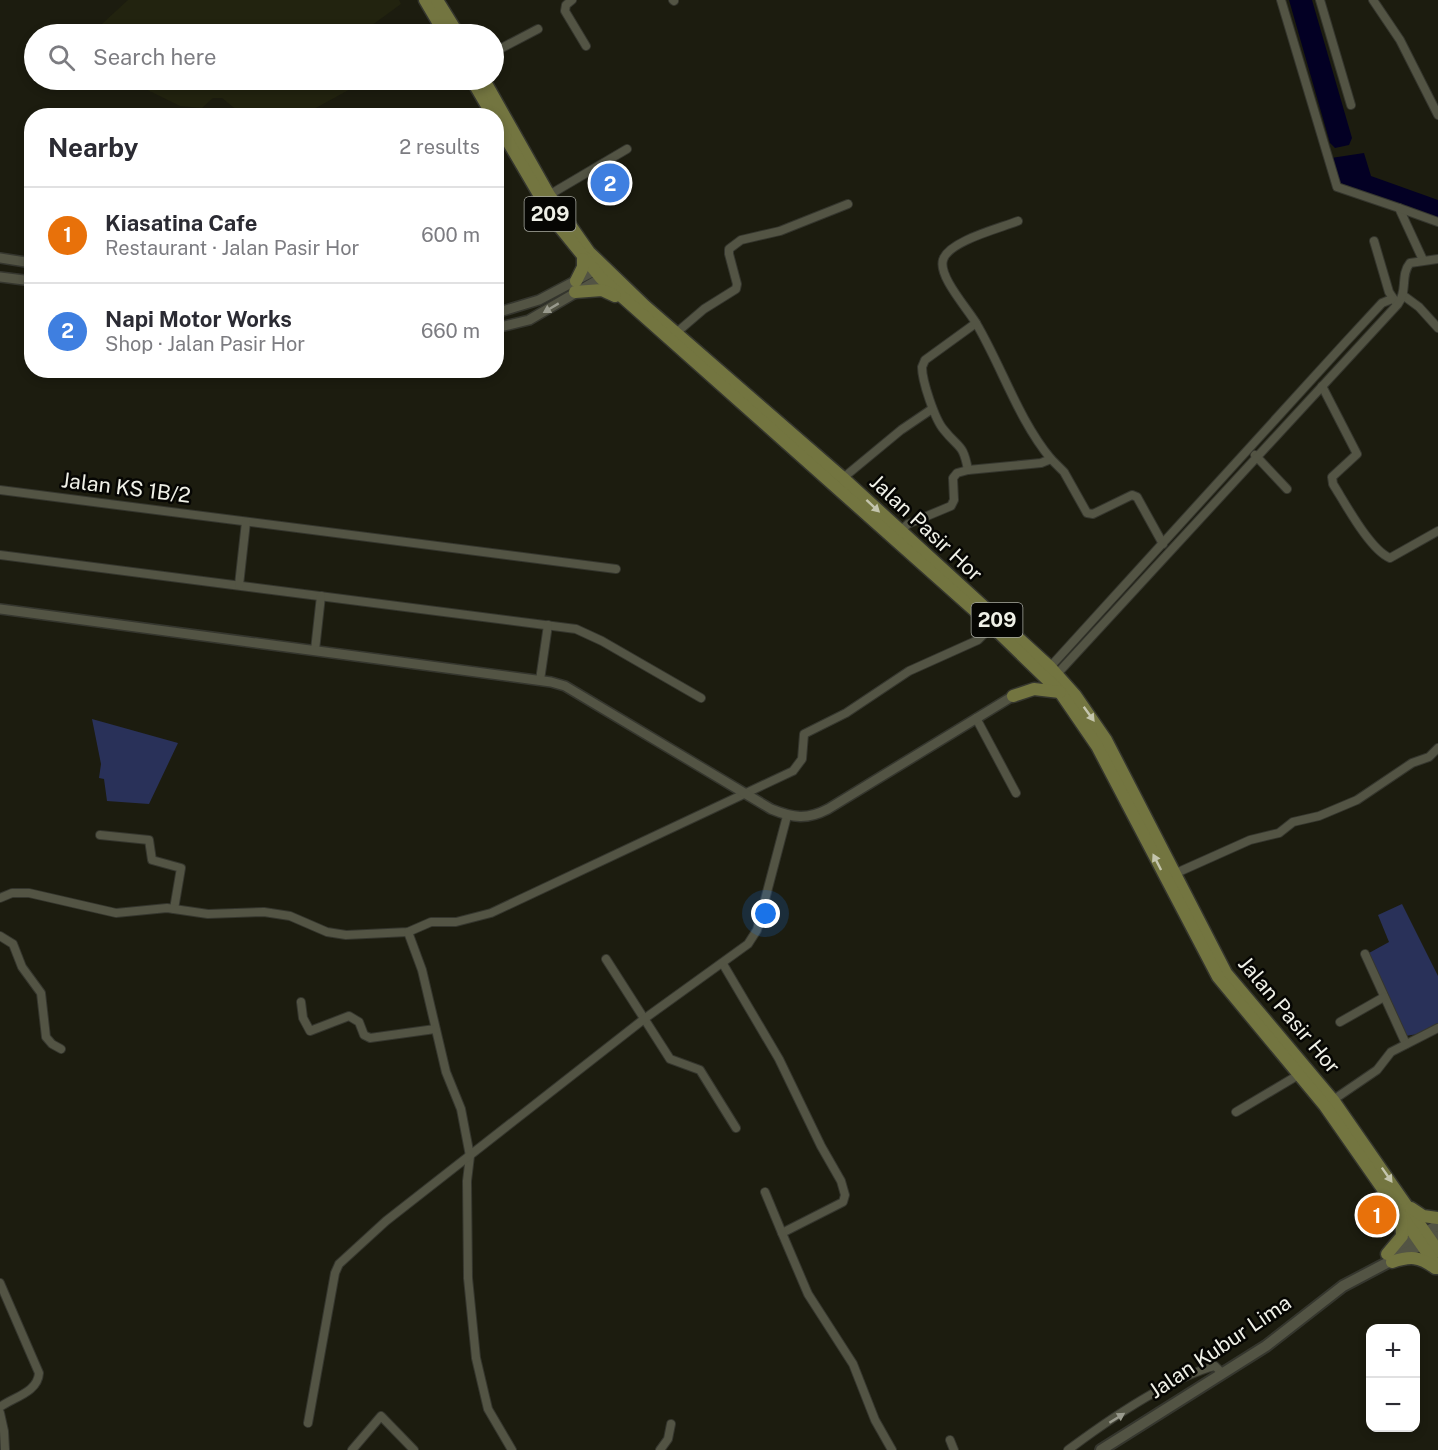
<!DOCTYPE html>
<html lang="en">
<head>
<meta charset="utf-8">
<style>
  body { margin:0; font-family:"Public Sans",sans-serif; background:#f7f7f7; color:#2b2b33 }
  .controls { position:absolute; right:18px; bottom:18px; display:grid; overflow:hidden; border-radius:12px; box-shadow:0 3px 9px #0003 }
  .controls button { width:54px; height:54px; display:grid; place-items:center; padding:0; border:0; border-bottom:2px solid #e1e1e2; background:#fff; color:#2b2b33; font:30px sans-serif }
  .you { position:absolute; left:766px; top:914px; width:21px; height:21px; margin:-15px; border:4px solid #fff; border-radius:50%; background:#1a73e8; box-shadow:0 0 0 9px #1a73e833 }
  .badge { display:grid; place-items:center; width:39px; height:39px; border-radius:50%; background:#61688e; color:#fff; font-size:20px; font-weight:700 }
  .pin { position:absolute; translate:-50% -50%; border:3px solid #fff; box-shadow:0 2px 6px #0006 }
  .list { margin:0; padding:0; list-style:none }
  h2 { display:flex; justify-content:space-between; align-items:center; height:78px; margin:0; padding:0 24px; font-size:26px }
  h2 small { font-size:20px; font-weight:400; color:#7c7c81 }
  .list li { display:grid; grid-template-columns:39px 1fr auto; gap:18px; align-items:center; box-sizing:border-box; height:96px; padding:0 24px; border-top:2px solid #e1e1e2 }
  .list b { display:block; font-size:22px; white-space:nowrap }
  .list p { margin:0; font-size:20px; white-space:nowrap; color:#7c7c81 }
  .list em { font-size:20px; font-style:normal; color:#7c7c81 }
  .icon { flex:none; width:33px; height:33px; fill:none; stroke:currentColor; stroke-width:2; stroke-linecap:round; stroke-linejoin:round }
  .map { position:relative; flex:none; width:1438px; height:1450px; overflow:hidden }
  .search { position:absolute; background:#fff; box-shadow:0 3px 9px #0003; left:24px; top:24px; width:480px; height:66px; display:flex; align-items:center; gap:15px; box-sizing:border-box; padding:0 21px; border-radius:33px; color:#7c7c81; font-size:22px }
  .panel { position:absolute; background:#fff; box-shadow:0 3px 9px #0003; left:24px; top:108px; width:480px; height:270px; border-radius:24px }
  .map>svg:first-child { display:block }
  .built { fill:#22230f }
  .green { fill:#293159 }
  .water { fill:#030024 }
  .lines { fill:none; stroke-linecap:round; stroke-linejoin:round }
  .minor-casing { stroke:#35362e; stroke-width:10 }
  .tertiary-casing { stroke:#35362e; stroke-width:12 }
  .secondary-casing { stroke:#35362e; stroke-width:14 }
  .primary-casing { stroke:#35362e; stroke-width:15 }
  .minor { stroke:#535444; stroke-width:8 }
  .tertiary { stroke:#535444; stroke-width:9 }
  .secondary { stroke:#535444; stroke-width:10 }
  .primary { stroke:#737540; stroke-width:12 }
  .oneway { fill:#999a8d }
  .oneway2 { fill:#c4c5ad }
  .labels { text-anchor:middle; stroke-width:5; stroke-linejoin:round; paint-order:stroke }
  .shield { fill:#060603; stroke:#a9aaa3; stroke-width:1.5 }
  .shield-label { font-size:20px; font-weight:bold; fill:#eff0e7 }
  .street-label { font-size:21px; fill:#eff0e7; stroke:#060603 }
</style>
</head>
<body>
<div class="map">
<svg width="1438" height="1450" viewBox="0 0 1438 1450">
  <rect width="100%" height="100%" fill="#1c1c0f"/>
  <!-- built -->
  <g class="built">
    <polygon points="128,0 399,0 401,4 360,34 91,34"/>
    <polygon points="127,80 356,80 356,86 303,115 244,116 222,98 213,98 202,108 180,106"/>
  </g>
  <!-- green -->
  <g class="green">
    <polygon points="92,719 178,743 149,804 107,801 104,779 99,778 101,764"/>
    <polygon points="1402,904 1438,976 1438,1023 1418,1034 1405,1036 1369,953 1389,942 1378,915"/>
  </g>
  <!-- water -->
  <g class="water">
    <polygon points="1289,0 1312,0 1352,138 1349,145 1335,148 1330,143"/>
    <polygon points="1364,153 1371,176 1438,200 1438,218 1337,182 1331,158"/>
  </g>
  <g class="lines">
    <defs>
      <g id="minor">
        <polyline points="572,0 566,5 565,11 586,46"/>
        <polyline points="673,0 674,1"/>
        <polyline points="1281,0 1337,187 1399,208 1423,260"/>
        <polyline points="1320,0 1351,105"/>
        <polyline points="1373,0 1400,40 1438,115"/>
        <polyline points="494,52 538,29"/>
        <polyline points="549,195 627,149"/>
        <polyline points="1399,208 1438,222"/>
        <polyline points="1374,241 1389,292 1395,301"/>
        <polyline points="1404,296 1419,307 1438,328"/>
        <polyline points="676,333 704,309 736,289 737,284 729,254 729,249 741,240 780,231 848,204"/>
        <path d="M1322 386 1357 454 1332 477 1333 484C1345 503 1370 550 1390 558L1438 531"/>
        <polyline points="1255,455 1287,489"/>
        <polyline points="1051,459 1064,472 1087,513 1093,514 1132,495 1137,497 1163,544"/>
        <path d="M968 470C963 443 959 449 944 430 935 420 922 381 922 367L925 360 976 323"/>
        <polyline points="843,478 901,430 932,409"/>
        <polyline points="0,490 616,569"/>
        <path d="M900 531 908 524 951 506 954 500 953 478 957 473 968 470 1041 463 1051 459C1018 419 1002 367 976 323 967 308 938 276 943 260 948 241 1001 228 1018 221"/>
        <polyline points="0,555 576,629 602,641 701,698"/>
        <polyline points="239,585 246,522"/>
        <polyline points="315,650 321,596"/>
        <polyline points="1050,667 1344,344 1382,303 1392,299"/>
        <path d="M1057 674 1398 304C1408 291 1400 275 1410 263L1438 259"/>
        <polyline points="540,680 548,625"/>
        <polyline points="976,718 1016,793"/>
        <polyline points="100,835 149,840 152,860 181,868 174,909"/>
        <polyline points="1174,874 1250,840 1279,833 1293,822 1319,816 1357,800 1412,763 1429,757 1438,748"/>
        <polyline points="0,898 12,893 29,893 116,913 167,908 208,914 264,912 290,916 327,932 346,935 408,932 431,922 456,922 491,913 793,771 802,759 804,734 846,713 909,671 978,640 992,626"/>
        <polyline points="408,932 422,970 446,1072 461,1109 470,1156 467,1181 468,1278 476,1358 488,1409 512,1450"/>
        <polyline points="0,936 13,944 22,967 41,993 46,1037 52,1044 61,1049"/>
        <polyline points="1365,954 1406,1044"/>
        <polyline points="606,959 670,1059 700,1070 736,1128"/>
        <polyline points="723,964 779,1059 821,1146 841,1181 845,1195 843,1202 782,1233 808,1294 853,1364 875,1420 892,1450"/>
        <polyline points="301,1002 303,1018 310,1031 349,1016 359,1022 364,1035 370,1038 435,1029"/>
        <polyline points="1340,1022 1384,997"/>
        <polyline points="1333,1100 1377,1070 1391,1052 1438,1028"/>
        <polyline points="1236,1112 1300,1074"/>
        <polyline points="765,1192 782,1233"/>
        <path d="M0 1283 39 1373C38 1392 14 1397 0 1407"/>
        <polyline points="0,1413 4,1431 5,1450"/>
        <polyline points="308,1423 335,1273 339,1264 386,1221 644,1019 748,944 757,930 787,816"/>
        <polyline points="950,1440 954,1450"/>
        <polyline points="352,1450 381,1416 414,1450"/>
        <polyline points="660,1450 668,1439 671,1424"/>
        <path d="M1068 1450C1107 1421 1169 1378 1215 1366L1222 1373"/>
      </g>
      <g id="tertiary">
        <polyline points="0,258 32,263"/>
        <polyline points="0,277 32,281"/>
        <polyline points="496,313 539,300 594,271"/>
        <polyline points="496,328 529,320 601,278"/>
        <path d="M0 609 551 682 565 686 771 809C793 818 807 820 828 809L1013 696"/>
      </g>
      <g id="secondary">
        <polyline points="1389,1253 1438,1225"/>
        <polyline points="1101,1450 1266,1346 1343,1286 1438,1236"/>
      </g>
      <g id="primary">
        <polyline points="425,0 445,34"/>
        <polyline points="437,0 458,34"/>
        <polyline points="472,80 493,116"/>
        <polyline points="484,80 549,195 589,252 645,306 843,478 1050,667 1075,695 1106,740 1226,973 1333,1100 1438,1251"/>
        <polyline points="496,121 554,220 601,278 992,626 1060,692 1097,746 1218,977 1325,1106 1438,1268"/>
        <polyline points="576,281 583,267 583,259"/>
        <polyline points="575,292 602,290 615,296"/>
        <polyline points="1013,696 1034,689 1060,692"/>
        <polyline points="1411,1208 1423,1216 1438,1218"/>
        <polyline points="1387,1254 1402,1236 1401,1216"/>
        <path d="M1392 1262C1410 1256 1419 1256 1435 1268"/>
      </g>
    </defs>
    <!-- minor casing -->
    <use href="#minor" class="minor-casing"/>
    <!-- tertiary casing -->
    <use href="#tertiary" class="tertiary-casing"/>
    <!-- secondary casing -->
    <use href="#secondary" class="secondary-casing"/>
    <!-- primary casing -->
    <use href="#primary" class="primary-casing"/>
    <!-- minor -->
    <use href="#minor" class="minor"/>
    <!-- tertiary -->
    <use href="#tertiary" class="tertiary"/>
    <!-- secondary -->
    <use href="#secondary" class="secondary"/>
    <!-- primary -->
    <use href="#primary" class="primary"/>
  </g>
  <!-- one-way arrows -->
  <defs><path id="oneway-solid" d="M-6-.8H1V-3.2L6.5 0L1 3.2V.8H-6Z" transform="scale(1.5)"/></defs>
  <g class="oneway">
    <use href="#oneway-solid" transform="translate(551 308) rotate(149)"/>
    <use href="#oneway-solid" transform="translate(1117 1418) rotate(-32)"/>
  </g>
  <g class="oneway2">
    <use href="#oneway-solid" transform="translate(873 506) rotate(43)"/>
    <use href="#oneway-solid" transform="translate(1089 714) rotate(54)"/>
    <use href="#oneway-solid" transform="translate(1157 862) rotate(-117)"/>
    <use href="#oneway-solid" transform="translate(1387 1175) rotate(55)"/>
  </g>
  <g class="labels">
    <!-- shield labels -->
    <g class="shield">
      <rect x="524.5" y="197" width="51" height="34" rx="4.5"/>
      <rect x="971.5" y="603" width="51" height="34" rx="4.5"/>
    </g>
    <g class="shield-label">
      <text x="550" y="221">209</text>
      <text x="997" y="627">209</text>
    </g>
    <!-- street labels -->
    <g class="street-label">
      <text transform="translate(126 488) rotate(7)" y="7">Jalan KS 1B/2</text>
      <text transform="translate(926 528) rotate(43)" y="7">Jalan Pasir Hor</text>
      <text transform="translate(1289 1015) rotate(50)" y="7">Jalan Pasir Hor</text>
      <text transform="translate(1220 1347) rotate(-34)" y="7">Jalan Kubur Lima</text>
    </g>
  </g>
</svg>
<div class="controls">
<button>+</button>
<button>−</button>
</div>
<div class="you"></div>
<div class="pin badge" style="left:1377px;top:1215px;background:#e8710a">1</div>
<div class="pin badge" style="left:610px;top:183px;background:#3f7fe0">2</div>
<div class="search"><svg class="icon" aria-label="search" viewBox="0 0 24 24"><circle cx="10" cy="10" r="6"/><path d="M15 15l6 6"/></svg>Search here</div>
<section class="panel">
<h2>Nearby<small>2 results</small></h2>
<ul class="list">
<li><span class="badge" style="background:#e8710a">1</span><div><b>Kiasatina Cafe</b><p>Restaurant · Jalan Pasir Hor</p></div><em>600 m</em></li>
<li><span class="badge" style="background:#3f7fe0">2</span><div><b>Napi Motor Works</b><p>Shop · Jalan Pasir Hor</p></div><em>660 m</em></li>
</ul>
</section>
</div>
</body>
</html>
